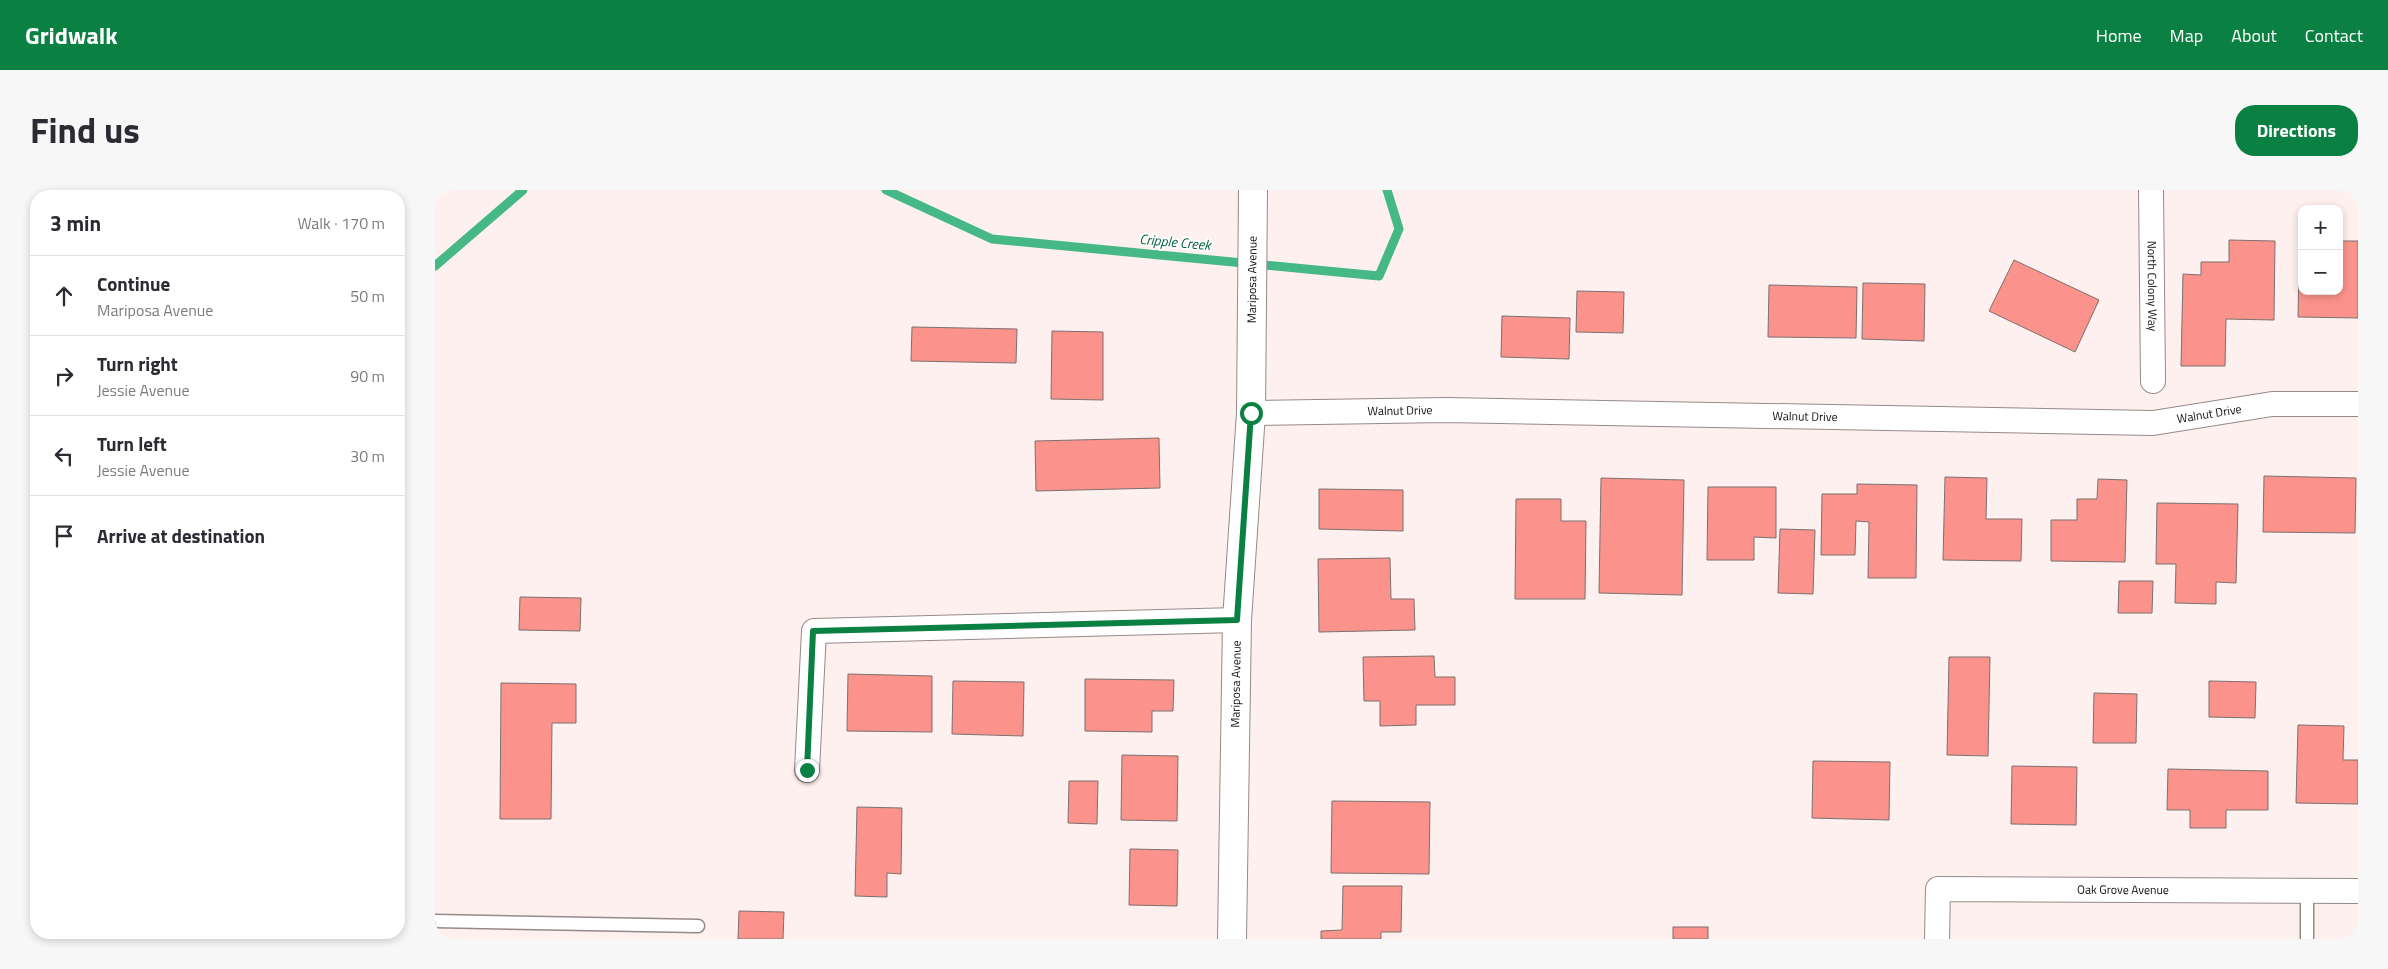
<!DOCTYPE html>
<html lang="en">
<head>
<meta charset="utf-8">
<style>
  body { margin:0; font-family:"Titillium Web",sans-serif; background:#f7f7f7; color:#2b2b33 }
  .controls { position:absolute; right:15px; top:15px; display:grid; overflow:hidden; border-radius:10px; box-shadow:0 2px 8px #0003 }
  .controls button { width:45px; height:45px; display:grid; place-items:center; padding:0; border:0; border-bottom:1px solid #e1e1e2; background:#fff; color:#2b2b33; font:25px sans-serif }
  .stop { position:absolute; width:15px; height:15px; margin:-11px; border:4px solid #0b8043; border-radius:50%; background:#fff }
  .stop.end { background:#0b8043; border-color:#fff; box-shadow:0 1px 5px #0008 }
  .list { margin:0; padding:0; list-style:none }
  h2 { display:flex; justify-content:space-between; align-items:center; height:65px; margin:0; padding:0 20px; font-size:21px }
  h2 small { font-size:16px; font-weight:400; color:#7c7c81 }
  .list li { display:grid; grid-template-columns:32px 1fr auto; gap:15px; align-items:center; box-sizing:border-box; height:80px; padding:0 20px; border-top:1px solid #e1e1e2 }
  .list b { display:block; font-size:19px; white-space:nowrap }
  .list p { margin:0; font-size:16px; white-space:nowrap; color:#7c7c81 }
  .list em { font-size:16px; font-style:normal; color:#7c7c81 }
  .icon { flex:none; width:28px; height:28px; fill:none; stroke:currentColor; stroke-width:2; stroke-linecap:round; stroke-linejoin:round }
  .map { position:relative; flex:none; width:1923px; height:749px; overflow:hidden; border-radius:20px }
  header { display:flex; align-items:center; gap:30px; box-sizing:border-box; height:70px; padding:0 25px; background:#0b8043; color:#fff }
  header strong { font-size:24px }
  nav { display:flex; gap:28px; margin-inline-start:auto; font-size:18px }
  .intro { display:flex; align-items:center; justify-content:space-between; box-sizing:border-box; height:120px; padding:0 30px }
  h1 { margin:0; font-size:35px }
  .button { padding:12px 22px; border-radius:20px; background:#0b8043; color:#fff; font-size:18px; font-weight:700 }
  main { display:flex; gap:30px; padding:0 30px }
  aside { flex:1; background:#fff; border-radius:20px; box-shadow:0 2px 8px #0003 }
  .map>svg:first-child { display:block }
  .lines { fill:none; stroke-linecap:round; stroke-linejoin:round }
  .stream { stroke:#45b886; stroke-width:9 }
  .building { fill:#fb928b; stroke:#7b716f }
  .service-casing { stroke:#968a89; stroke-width:15 }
  .minor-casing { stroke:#968a89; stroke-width:26 }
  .tertiary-casing { stroke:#968a89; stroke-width:30 }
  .service { stroke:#fff; stroke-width:12 }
  .minor { stroke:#fff; stroke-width:24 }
  .tertiary { stroke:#fff; stroke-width:28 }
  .route { stroke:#0b8043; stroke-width:6 }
  .labels { text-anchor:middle; stroke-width:4; stroke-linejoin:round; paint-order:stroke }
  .street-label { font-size:12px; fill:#120e0d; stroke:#fff }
  .water-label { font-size:14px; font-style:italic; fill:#096342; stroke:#fff }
</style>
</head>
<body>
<header>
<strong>Gridwalk</strong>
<nav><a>Home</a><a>Map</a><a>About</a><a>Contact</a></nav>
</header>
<div class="intro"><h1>Find us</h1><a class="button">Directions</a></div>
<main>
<aside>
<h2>3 min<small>Walk · 170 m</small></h2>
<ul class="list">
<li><svg class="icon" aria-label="ahead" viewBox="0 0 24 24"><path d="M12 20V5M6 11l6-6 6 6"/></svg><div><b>Continue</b><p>Mariposa Avenue</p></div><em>50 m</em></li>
<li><svg class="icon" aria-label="right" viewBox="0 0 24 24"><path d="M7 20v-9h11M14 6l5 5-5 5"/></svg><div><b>Turn right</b><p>Jessie Avenue</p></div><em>90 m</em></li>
<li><svg class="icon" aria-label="left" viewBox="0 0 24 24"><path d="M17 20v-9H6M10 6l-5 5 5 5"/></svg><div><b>Turn left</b><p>Jessie Avenue</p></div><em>30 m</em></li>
<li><svg class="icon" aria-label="arrive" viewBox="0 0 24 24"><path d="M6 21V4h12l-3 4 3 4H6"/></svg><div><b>Arrive at destination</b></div></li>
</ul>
</aside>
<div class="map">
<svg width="1923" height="749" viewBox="0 0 1923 749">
  <rect width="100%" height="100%" fill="#fdf0ef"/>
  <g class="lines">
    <!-- stream -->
    <g class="stream">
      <polyline points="451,0 557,49 944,86 964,39 952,0"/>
      <polyline points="0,76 88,0"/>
    </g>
  </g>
  <!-- building -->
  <g class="building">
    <polygon points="1794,50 1840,51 1839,130 1791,129 1790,176 1746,176 1748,84 1766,85 1766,72 1794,72"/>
    <polygon points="1907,51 1923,51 1923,128 1863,127 1864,74 1867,74 1867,101 1904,101"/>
    <polygon points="1579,70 1664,110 1640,162 1554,121"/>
    <polygon points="1428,93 1490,94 1489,151 1427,149"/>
    <polygon points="1334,95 1422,97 1421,148 1333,147"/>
    <polygon points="1142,101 1189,102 1188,143 1141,142"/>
    <polygon points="1067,126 1135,128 1134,169 1066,167"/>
    <polygon points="477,137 582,139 581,173 476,171"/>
    <polygon points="617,141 668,142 668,210 616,209"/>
    <polygon points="724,248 725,298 601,301 600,251"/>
    <polygon points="1829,286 1921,288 1920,343 1828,342"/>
    <polygon points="1510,287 1552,288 1551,329 1587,329 1586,371 1508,370"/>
    <polygon points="1166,288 1249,290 1247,405 1164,403"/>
    <polygon points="1663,289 1692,290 1690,372 1616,371 1616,330 1642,330 1642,309 1662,309"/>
    <polygon points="1422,294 1482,295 1481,388 1433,388 1434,332 1421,331 1420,365 1386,365 1387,304 1422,304"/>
    <polygon points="1273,297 1341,297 1341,348 1319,347 1319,370 1272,370"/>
    <polygon points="884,299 968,300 968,341 884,339"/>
    <polygon points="1081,309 1126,309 1126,331 1151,331 1150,409 1080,409"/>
    <polygon points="1722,313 1803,314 1801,393 1781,392 1781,414 1740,413 1741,374 1721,374"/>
    <polygon points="1345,339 1380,340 1378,404 1343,403"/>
    <polygon points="955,368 956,409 979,409 980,440 884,442 883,369"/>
    <polygon points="1684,391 1718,391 1717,423 1683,423"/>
    <polygon points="85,407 146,408 145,441 84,440"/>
    <polygon points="999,466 1000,487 1020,487 1020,515 981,515 981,535 945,536 945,511 929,511 928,467"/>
    <polygon points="1514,467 1555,467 1553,566 1512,565"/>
    <polygon points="413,484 497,486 497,542 412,541"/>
    <polygon points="650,489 739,490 738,521 717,521 717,542 650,541"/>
    <polygon points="518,491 589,492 588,546 517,544"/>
    <polygon points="1774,491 1821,492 1820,528 1774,527"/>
    <polygon points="66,493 141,494 141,533 117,533 116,629 65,629"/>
    <polygon points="1659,503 1702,504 1701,553 1658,553"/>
    <polygon points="1863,535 1909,536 1908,570 1923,570 1923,614 1861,613"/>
    <polygon points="687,565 743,566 742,631 686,630"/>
    <polygon points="1378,571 1455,572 1454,630 1377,628"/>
    <polygon points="1577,576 1642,577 1641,635 1576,634"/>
    <polygon points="1733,579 1833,581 1833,620 1791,620 1791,638 1755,638 1755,620 1732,620"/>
    <polygon points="634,591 663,591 662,634 633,633"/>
    <polygon points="897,611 995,612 994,684 896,683"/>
    <polygon points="422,617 467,618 466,684 452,683 452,707 420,706"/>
    <polygon points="695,659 743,660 742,716 694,715"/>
    <polygon points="908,696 967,696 966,742 946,742 946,749 886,749 886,741 907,740"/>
    <polygon points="304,721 349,722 348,749 303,749"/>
    <rect x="1238" y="737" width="35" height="12"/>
  </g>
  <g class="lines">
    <defs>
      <g id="service">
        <polyline points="0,731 263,736"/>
        <polyline points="1872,749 1872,701"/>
      </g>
      <g id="minor">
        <path id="s1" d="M1716 0 1718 191"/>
        <path id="s2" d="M816 223 1011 220 1718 233 1837 214H1923"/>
        <polyline points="372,580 379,441 802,430"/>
        <path id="s3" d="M1502 749 1503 699 1923 701"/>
      </g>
      <g id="tertiary">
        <path id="s4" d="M797 749 802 430 816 223 818 0"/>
      </g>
    </defs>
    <!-- service casing -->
    <use href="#service" class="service-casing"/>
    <!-- minor casing -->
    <use href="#minor" class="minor-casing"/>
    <!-- tertiary casing -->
    <use href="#tertiary" class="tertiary-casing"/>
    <!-- service -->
    <use href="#service" class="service"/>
    <!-- minor -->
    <use href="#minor" class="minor"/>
    <!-- tertiary -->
    <use href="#tertiary" class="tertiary"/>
  </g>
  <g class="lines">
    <!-- route -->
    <polyline class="route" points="372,580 378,441 802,430 816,223"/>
  </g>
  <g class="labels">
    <!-- street labels -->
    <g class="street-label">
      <text dy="4" stroke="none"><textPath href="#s4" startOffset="660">Mariposa Avenue</textPath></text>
      <text dy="4" stroke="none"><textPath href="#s1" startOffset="96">North Colony Way</textPath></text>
      <text dy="4" stroke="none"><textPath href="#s2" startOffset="149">Walnut Drive</textPath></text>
      <text dy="4" stroke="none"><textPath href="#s2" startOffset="959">Walnut Drive</textPath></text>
      <text dy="4" stroke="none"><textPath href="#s2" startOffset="554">Walnut Drive</textPath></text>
      <text dy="4" stroke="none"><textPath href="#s4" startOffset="255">Mariposa Avenue</textPath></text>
      <text dy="4" stroke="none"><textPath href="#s3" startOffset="235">Oak Grove Avenue</textPath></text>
    </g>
    <!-- water labels -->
    <g class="water-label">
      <text transform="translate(740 52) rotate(5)" y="5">Cripple Creek</text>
    </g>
  </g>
</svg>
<div class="controls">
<button>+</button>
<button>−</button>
</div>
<div class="stop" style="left:816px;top:223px"></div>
<div class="stop end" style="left:372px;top:580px"></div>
</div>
</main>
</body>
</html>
